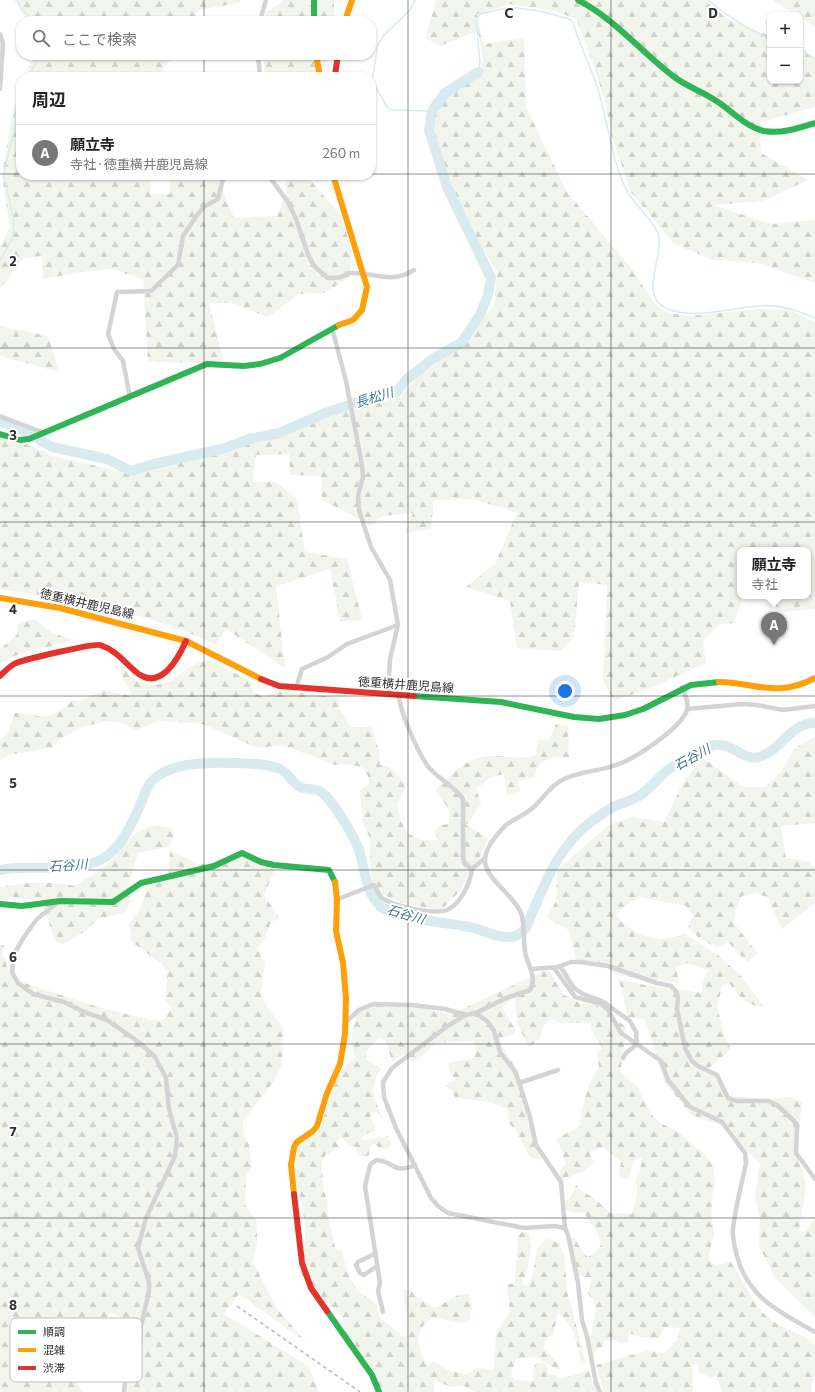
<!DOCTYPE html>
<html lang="ja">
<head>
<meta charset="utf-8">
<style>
  body { margin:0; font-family:Commissioner,"Noto Sans JP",sans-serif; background:#f2f2f2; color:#222 }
  .controls { position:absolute; right:12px; top:12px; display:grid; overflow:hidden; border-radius:8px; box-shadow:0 1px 3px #0004 }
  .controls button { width:36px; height:36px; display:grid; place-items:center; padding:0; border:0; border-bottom:1px solid #e0e0e0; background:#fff; color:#222; font:20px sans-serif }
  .you { position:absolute; left:565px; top:691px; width:14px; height:14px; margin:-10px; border:3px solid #fff; border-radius:50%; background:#1a73e8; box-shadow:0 0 0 6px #1a73e833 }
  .badge { display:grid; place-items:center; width:26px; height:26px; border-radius:50%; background:#787878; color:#fff; font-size:13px; font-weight:700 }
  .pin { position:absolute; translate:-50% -33px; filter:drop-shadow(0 1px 2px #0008) }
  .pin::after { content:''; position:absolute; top:21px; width:14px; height:12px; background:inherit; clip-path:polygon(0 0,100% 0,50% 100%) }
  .popup { position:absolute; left:737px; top:547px; width:74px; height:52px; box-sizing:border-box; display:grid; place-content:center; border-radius:8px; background:#fff; filter:drop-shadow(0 1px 3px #0005); font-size:13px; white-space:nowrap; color:#767676 }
  .popup b { font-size:15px; color:#222 }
  .popup::after { content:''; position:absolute; left:50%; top:100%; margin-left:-8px; border:8px solid transparent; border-top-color:#fff }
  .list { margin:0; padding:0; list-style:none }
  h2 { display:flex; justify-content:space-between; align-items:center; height:52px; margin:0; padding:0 16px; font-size:17px }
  h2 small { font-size:13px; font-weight:400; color:#767676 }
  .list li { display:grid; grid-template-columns:26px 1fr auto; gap:12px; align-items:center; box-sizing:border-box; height:56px; padding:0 16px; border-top:1px solid #e0e0e0 }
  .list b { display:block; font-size:15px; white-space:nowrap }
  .list p { margin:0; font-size:13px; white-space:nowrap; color:#767676 }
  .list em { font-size:13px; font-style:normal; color:#767676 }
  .icon { flex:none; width:22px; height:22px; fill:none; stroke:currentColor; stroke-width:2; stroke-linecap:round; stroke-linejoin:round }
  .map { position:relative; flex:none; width:815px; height:1392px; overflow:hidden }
  .search { position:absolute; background:#fff; box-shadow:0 1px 3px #0004; left:16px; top:16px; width:360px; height:44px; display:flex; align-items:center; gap:10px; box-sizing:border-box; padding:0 14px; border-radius:16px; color:#767676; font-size:15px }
  .panel { position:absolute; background:#fff; box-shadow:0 1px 3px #0004; left:16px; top:72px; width:360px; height:108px; border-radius:16px }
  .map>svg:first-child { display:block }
  .forest { fill:url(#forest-firs) }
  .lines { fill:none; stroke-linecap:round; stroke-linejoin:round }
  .stream { stroke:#daeaf1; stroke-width:1.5 }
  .river { stroke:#daeaf1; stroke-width:10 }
  .street { stroke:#d4d4d4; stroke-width:4.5 }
  .fast { stroke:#30b455; stroke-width:6 }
  .slow { stroke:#ff9f0a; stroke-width:6 }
  .jam { stroke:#e5322d; stroke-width:6 }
  .rail { stroke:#bbb; stroke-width:1.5; stroke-dasharray:4 3; stroke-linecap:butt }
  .grid { fill:none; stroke:#2f2f2f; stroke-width:1; stroke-opacity:0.55 }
  .labels { text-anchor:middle; stroke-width:4; stroke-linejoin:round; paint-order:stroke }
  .street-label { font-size:12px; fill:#2f2f2f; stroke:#fff }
  .water-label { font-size:13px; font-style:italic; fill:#3f788f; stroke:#fff }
  .key { fill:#fff; stroke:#c1c1c1; stroke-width:1 }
  .key-label { font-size:11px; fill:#2f2f2f }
  .grid-label { font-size:13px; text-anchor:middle; font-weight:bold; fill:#2f2f2f; stroke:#fff; stroke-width:4; stroke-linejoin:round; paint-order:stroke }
</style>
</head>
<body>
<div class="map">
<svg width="815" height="1392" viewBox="0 0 815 1392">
  <defs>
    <pattern id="forest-firs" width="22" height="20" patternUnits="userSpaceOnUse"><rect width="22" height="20" fill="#f2f5ec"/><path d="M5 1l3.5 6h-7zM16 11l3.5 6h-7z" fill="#d0d2cb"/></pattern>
  </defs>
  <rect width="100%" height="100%" fill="#fff"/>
  <!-- forest -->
  <g class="forest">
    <polygon points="14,0 241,0 239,3 198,10 194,21 27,21"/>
    <polygon points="282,0 334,0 334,21 266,21 266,12 282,2"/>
    <path d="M436 0H704L728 19 770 36V81H800V50L815 58V107L760 122 761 153 808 180 763 201 713 205 771 224 815 220V283L759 263 712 260 673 243 631 192 611 134 605 100 584 38 576 19 556 11 510 4 477 14 483 44 524 38 526 107 567 192 631 268 654 303 668 313 690 316 761 309 790 310 815 322V609L779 612 771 596H808V550H740V596H743L734 623 720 624 703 641 706 663 648 689 614 701 603 681 607 585 579 582 574 636 561 651 517 648 510 601 466 587 495 564 517 513 473 499 434 500 431 529 405 533 413 513 382 516 370 527 350 514 322 500 321 476 290 475 289 454 256 455 253 482H277L297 499 305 552 347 559 362 620 340 622 330 569 276 586 285 668 226 629 216 645C150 612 72 600 0 589V432L52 456 131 474 253 442 332 415 400 397 429 364 462 347 494 305 497 271 460 216 425 125 432 100 480 75 483 60 478 31 440 46 426 38Z"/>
    <polygon points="773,0 815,0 815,27 800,18 800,15 796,15"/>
    <polygon points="34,55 175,55 156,77 25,77"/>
    <polygon points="264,55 330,55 319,77 264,77"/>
    <polygon points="21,89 21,175 150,175 150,194 170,194 170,175 217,175 234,218 277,216 287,192 283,175 305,175 312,182 341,216 352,252 350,277 324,293 299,294 268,317 232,303 209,303 223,360 201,363 148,362 143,279 111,269 81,272 43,279 42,256 23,258 0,289 0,246 10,227 2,176 13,109"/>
    <polygon points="0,326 48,336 59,372 0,356"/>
    <polygon points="34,619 52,633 73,640 14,656 0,664 0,649 17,635 18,624"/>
    <path d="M210 660 250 681 253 692 264 697 278 690 339 698V709L350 727H372L379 751 380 765 390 767 404 782 406 788 397 804C401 830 409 842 437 840L435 830 441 825 449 824V809L435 790C452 774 467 756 492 756 507 756 522 760 536 755L538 741 550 738 556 724 568 726 569 757C553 758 536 757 535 777L518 782 520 791 507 795 504 774 491 777 476 789 481 804 466 825 488 838 478 862 471 866 461 890 443 908 434 909 402 903 378 892 372 883 370 862V838L363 823 360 791 369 783 368 776 362 767 347 764 334 765 318 758 282 745 257 748 203 724 159 721 136 730 122 723 109 721 81 727 61 739 52 748 8 755 0 761V739L7 735 15 713C23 713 28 714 37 716 52 719 62 709 73 700L81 701 104 690 131 696 129 688 122 679 121 664C124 668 127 673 131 677 140 685 162 688 172 680 186 670 192 663 210 660Z"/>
    <path d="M815 736V823L781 826 786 858 807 861 815 868V903L782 929 767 897 756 893 742 896 736 909 734 923 758 954 747 962 728 942 717 948 698 937 688 928 693 916 686 906 641 897 627 904 616 914C628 934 664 947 684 933L718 955 741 976 764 1007C746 1006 740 997 729 983L722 986 717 1007 725 1037 731 1049 708 1069 718 1074 729 1096 773 1099 790 1097 802 1102 797 1156 803 1173 806 1189 799 1230 805 1232 815 1217V1317L776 1279 759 1246 760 1219 755 1195 760 1163 722 1126 691 1115 664 1081 645 1019 628 1018 619 979 645 985 702 993V984L708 970 688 963 676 968 679 983 616 975 606 967 576 960 569 930 547 918 556 901 557 870 609 825 632 817 664 822 683 783 703 758 743 787H765L781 772 794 749Z"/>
    <path d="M153 826 173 828V840L167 847 138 853 128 885 131 901 124 913 97 919 87 930 64 944 56 942 41 900 0 899V888C25 881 50 882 75 886 88 878 105 868 116 856 131 839 128 834 153 826Z"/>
    <path d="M170 851 198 864H209L229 856 241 855 276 867 264 895 279 918 271 922 264 940 257 949 265 964 261 991 264 1003 283 1028 282 1065 274 1081 243 1121V1132L249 1145 252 1168 246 1176 245 1205 257 1221V1241L253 1262 277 1309 306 1342 239 1294 224 1314 308 1366 319 1392H125C123 1374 123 1365 132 1349L125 1352 117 1349 132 1338 137 1322 110 1313 94 1342 83 1337C79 1349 78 1362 73 1375L82 1392H0V945H4L2 955 6 961 7 969 24 983 101 1008 152 1020H164L172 1008 166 1001 167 973 163 965 132 942 129 925 142 906 146 890 169 871Z"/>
    <path d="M548 969 564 995 580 1003 598 1006 626 1027C626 1043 621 1057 621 1073L638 1087 650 1113 660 1123 678 1132 706 1156 713 1164 715 1181 711 1210 714 1234 708 1259 715 1265 731 1262C742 1279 757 1312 774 1322 788 1331 803 1333 815 1345V1370L811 1392H722L716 1375 711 1378 699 1372 698 1363 692 1365 693 1392H604L596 1365 646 1351 664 1353 677 1340 680 1328 665 1327 658 1339 640 1337 630 1333 627 1343 605 1340 602 1347 597 1348 593 1358 590 1340 595 1314V1304L588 1293 592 1277H583L577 1274 570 1240 574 1237 582 1251 588 1257 597 1251 601 1245 598 1234 584 1213 570 1212 564 1208 563 1203 570 1198 576 1185 582 1192 593 1197 610 1213 632 1214C635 1203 639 1192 636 1181L640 1170 642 1158 634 1160 628 1179 619 1177 621 1161 603 1147 589 1153 594 1162 584 1171 559 1180 560 1171 566 1164 561 1148 556 1139 580 1126C581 1110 589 1079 599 1067L597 1053 602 1049C600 1038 591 1037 591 1023H560L553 1019C544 1023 540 1028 541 1038L529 1047 517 1023 515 997 502 1007 516 1031 512 1035 501 1038V1045L518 1070 517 1083 524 1101 535 1147 541 1159 532 1158 528 1154 518 1134 509 1123 508 1110 491 1102 456 1098 447 1086 448 1083 456 1080 450 1072 448 1063 474 1058 476 1051 474 1041 436 1043 414 1063 403 1054 392 1062 386 1041 379 1037 366 1052V1059L381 1069C368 1087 375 1101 383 1119L376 1112 372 1113 370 1117 375 1125V1131L363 1135V1140L388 1136 391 1145 388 1149 380 1148 374 1144 370 1146 369 1155 364 1157 358 1155 356 1147 350 1146 341 1137 336 1143 341 1149 333 1151 325 1156 322 1163 323 1190 327 1199 328 1216 335 1248 342 1251C344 1262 350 1283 359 1291 364 1296 371 1299 376 1304L379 1317 405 1338 407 1324 403 1290H411L414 1295 435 1308 460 1294H469L472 1308 469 1320 460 1323 433 1317C430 1320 426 1322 423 1326 414 1337 420 1356 428 1366L432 1361 449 1371 467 1374 477 1368 494 1370 496 1333 510 1312 507 1285 515 1282 518 1235 523 1232 529 1233C533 1250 529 1269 521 1284L527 1286 532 1277 537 1249 546 1238 559 1243C568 1260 564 1282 569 1300 575 1321 581 1342 586 1363L581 1364C576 1341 577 1329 558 1313L553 1335 547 1338 543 1348 556 1361 561 1369H556L537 1357 516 1359 511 1374 514 1380 533 1381V1370L536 1363 546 1364 549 1375H556L560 1379 580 1373 588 1369 597 1392H475L464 1386 451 1387 434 1380V1392H378L375 1389 376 1374 368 1363 343 1337C343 1333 345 1327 344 1322 342 1310 309 1292 303 1277 296 1263 307 1248 305 1232 305 1225 304 1218 303 1211 301 1192 290 1169 296 1150 298 1142 312 1136 319 1132L334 1084 341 1071 355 1057 351 1040 356 1015 371 1006 388 1003 452 1014Z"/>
  </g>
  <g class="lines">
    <!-- stream -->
    <g class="stream">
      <polyline points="17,0 22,9 33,21"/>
      <polyline points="415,0 410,10 384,35 378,44 372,81 388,108 391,110 432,111"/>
      <path d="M708 0C727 16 747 29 770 39"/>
      <polyline points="800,48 815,59"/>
      <path d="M478 72 480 62 476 20 480 14 510 7 540 11 572 20C579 44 591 66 598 90 608 122 611 156 625 187 632 203 653 220 658 233 666 255 635 298 670 310 698 319 730 308 759 306 779 304 797 310 815 318"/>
      <polyline points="27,77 41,55"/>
      <polyline points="0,261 13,236 14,221 4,176 5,168 15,127 16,110 21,95"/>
    </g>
    <!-- river -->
    <g class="river">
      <polyline points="0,421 26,432 52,447 107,459 131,471 150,465 225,448 249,439 279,433 325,413 370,398 396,393 406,380 432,359 461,343 480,315 488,295 491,278 447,187 429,130 432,111 445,93 478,72"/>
      <path d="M0 870C31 863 74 875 102 859 122 848 132 823 141 803 144 796 146 788 151 782 170 761 211 762 237 763 251 764 266 763 280 769 289 773 292 784 302 788 308 790 315 788 321 792 332 799 355 838 359 850 365 869 365 891 380 906 394 919 453 923 474 928 485 931 500 939 512 937 518 936 522 932 526 928 542 890 557 846 592 821 601 814 610 808 620 804 628 801 636 799 642 794 650 788 657 780 664 773 674 764 686 759 698 752 703 750 708 746 714 745 733 742 742 761 759 757 781 751 791 722 815 723"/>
    </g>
    <!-- street -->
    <g class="street">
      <polyline points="260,21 266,0"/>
      <polyline points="0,34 3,44 0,89"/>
      <polyline points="258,55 260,77"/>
      <path d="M268 175 288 202 296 219 309 257 315 267 328 278C332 278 337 278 341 277 344 276 346 274 349 273 375 272 390 285 414 270"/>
      <polyline points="332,328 346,381 362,465 363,477 358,496 359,510 371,547 390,580 398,625 390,659 388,695"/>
      <polyline points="130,397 123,361 114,349 108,334 117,292 151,291 178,265 183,236 197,215 205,206 218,199 224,175"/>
      <polyline points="0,416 44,433"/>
      <polyline points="296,688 302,669 328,657 347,644 398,625"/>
      <path d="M399 695C399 710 418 752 427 765 436 778 454 785 463 799V858L465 864 472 869"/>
      <polyline points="687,709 742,704 757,705 783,710 815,706"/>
      <path d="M338 899 374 885C376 889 379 895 382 898 393 906 435 915 447 910 461 904 470 883 472 869L484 859"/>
      <polyline points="60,901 37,919 24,937 14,954 12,972 18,983 33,994 64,1002 84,1012 107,1020 140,1043 155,1057 166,1078 169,1109 177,1138 175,1156 146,1218 138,1248 149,1282 149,1291 141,1326 140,1350 125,1382 124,1392"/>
      <polyline points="560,966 574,988 583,994 602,1001 630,1021 636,1032 637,1044 626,1053 623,1058"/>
      <path d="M554 968 575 997 601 1004 608 1010 621 1033 661 1061 668 1080 690 1107 722 1122 745 1153 746 1163C742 1184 735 1208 733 1229 732 1238 735 1247 737 1256 748 1298 780 1312 815 1332"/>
      <polyline points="532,969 558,967 571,962 580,962 608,966 657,983 671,986 676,991 678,997 677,1009 685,1048 692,1061 698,1066 717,1075 728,1098 736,1101 768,1101 777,1105 794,1121 797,1128 796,1153 815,1179"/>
      <polyline points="476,1013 488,1022 494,1031 500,1052 516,1073 530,1117 536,1145 561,1182 565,1228 568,1235 578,1283 582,1320 587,1336 596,1383 600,1392"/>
      <polyline points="347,1021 359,1010 373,1004 412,1005 445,1009 466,1015"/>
      <polyline points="519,1083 558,1070"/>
      <path d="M565 1228 554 1226 524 1228 448 1213 438 1206 431 1198 396 1128 384 1097 383 1082 392 1068 449 1025 466 1015 476 1013 506 998 530 990C537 978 529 967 526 956 522 942 526 927 521 913 519 907 513 901 509 896 483 869 474 860 503 828 510 820 522 817 530 810 542 801 550 785 564 779 581 771 602 771 619 764 636 758 682 727 687 710 689 702 685 694 682 687"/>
      <polyline points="376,1253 358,1262 356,1265 360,1273 364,1275 377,1266"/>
      <path d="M383 1312 378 1291 380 1283 365 1186 370 1165 376 1160C394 1161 394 1175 415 1165"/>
    </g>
    <!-- fast -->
    <g class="fast">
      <polyline points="314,0 314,21"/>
      <path d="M578 0C615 19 640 51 673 76 687 87 704 92 718 102 733 112 746 127 764 131 781 134 799 128 815 123"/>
      <polyline points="0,434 20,440 29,439 207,364 244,366 260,364 280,358 339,325"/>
      <polyline points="414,696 501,702 574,717 599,719 625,715 643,709 691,685 719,682"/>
      <polyline points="0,904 22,906 60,901 113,902 141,883 214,866 242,853 261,862 274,865 329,870 335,882"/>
      <polyline points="327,1311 372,1375 379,1392"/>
    </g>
    <!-- slow -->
    <g class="slow">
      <polyline points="345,21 352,0"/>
      <polyline points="316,55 320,77"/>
      <polyline points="333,175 367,287 362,310 353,320 339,325"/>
      <polyline points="0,598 60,608 186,641 261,679"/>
      <path d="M719 682C757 683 777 698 815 678"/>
      <polyline points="294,1194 291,1165 294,1147 297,1142 313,1131 317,1126 327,1093 340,1064 345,1034 346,999 343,963 336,931 337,899 335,882"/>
    </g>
    <!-- jam -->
    <g class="jam">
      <polyline points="333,77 335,75 338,55"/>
      <path d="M0 676C4 672 9 667 14 664 21 660 94 643 100 645 116 650 124 662 136 672 160 692 178 659 186 641"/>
      <polyline points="261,679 279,686 414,696"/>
      <polyline points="294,1194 302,1263 311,1288 327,1311"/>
    </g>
    <!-- rail -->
    <polyline class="rail" points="237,1306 360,1392"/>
  </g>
  <!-- grid -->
  <path class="grid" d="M204 0V21M408 0V1392M611 0V1392M204 55V77M0 174H21M371 174H815M204 175V1392M0 348H815M0 522H815M0 696H815M0 870H815M0 1044H815M0 1218H815"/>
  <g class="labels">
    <!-- street labels -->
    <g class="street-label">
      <text transform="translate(87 604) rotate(13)" y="4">徳重横井鹿児島線</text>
      <text transform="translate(406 685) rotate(4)" y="4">徳重横井鹿児島線</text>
    </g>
    <!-- water labels -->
    <g class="water-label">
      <text transform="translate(374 397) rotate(-17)" y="5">長松川</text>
      <text transform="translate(692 757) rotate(-29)" y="5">石谷川</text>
      <text transform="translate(68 865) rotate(-4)" y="5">石谷川</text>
      <text transform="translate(406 914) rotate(16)" y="5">石谷川</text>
    </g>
  </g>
  <!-- legend -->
  <rect x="10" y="1318" width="132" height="64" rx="6" class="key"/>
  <rect x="18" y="1330" width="18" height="4" fill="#30b455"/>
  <rect x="18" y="1348" width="18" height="4" fill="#ff9f0a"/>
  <rect x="18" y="1366" width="18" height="4" fill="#e5322d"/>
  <g class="key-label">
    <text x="43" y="1336">順調</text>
    <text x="43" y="1354">混雑</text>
    <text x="43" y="1372">渋滞</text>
  </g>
  <g class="grid-label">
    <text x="509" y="18">C</text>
    <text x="713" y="18">D</text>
    <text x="13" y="266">2</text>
    <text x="13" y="440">3</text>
    <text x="13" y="614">4</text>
    <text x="13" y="788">5</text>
    <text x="13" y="962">6</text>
    <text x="13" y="1136">7</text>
    <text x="13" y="1310">8</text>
  </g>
</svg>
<div class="controls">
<button>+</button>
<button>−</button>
</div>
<div class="you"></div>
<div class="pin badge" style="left:774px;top:645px">A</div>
<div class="popup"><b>願立寺</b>寺社</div>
<div class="search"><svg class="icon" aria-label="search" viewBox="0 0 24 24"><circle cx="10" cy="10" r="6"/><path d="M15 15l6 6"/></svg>ここで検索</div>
<section class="panel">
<h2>周辺<small></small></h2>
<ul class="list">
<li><span class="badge">A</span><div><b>願立寺</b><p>寺社 · 徳重横井鹿児島線</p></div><em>260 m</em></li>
</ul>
</section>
</div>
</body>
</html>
